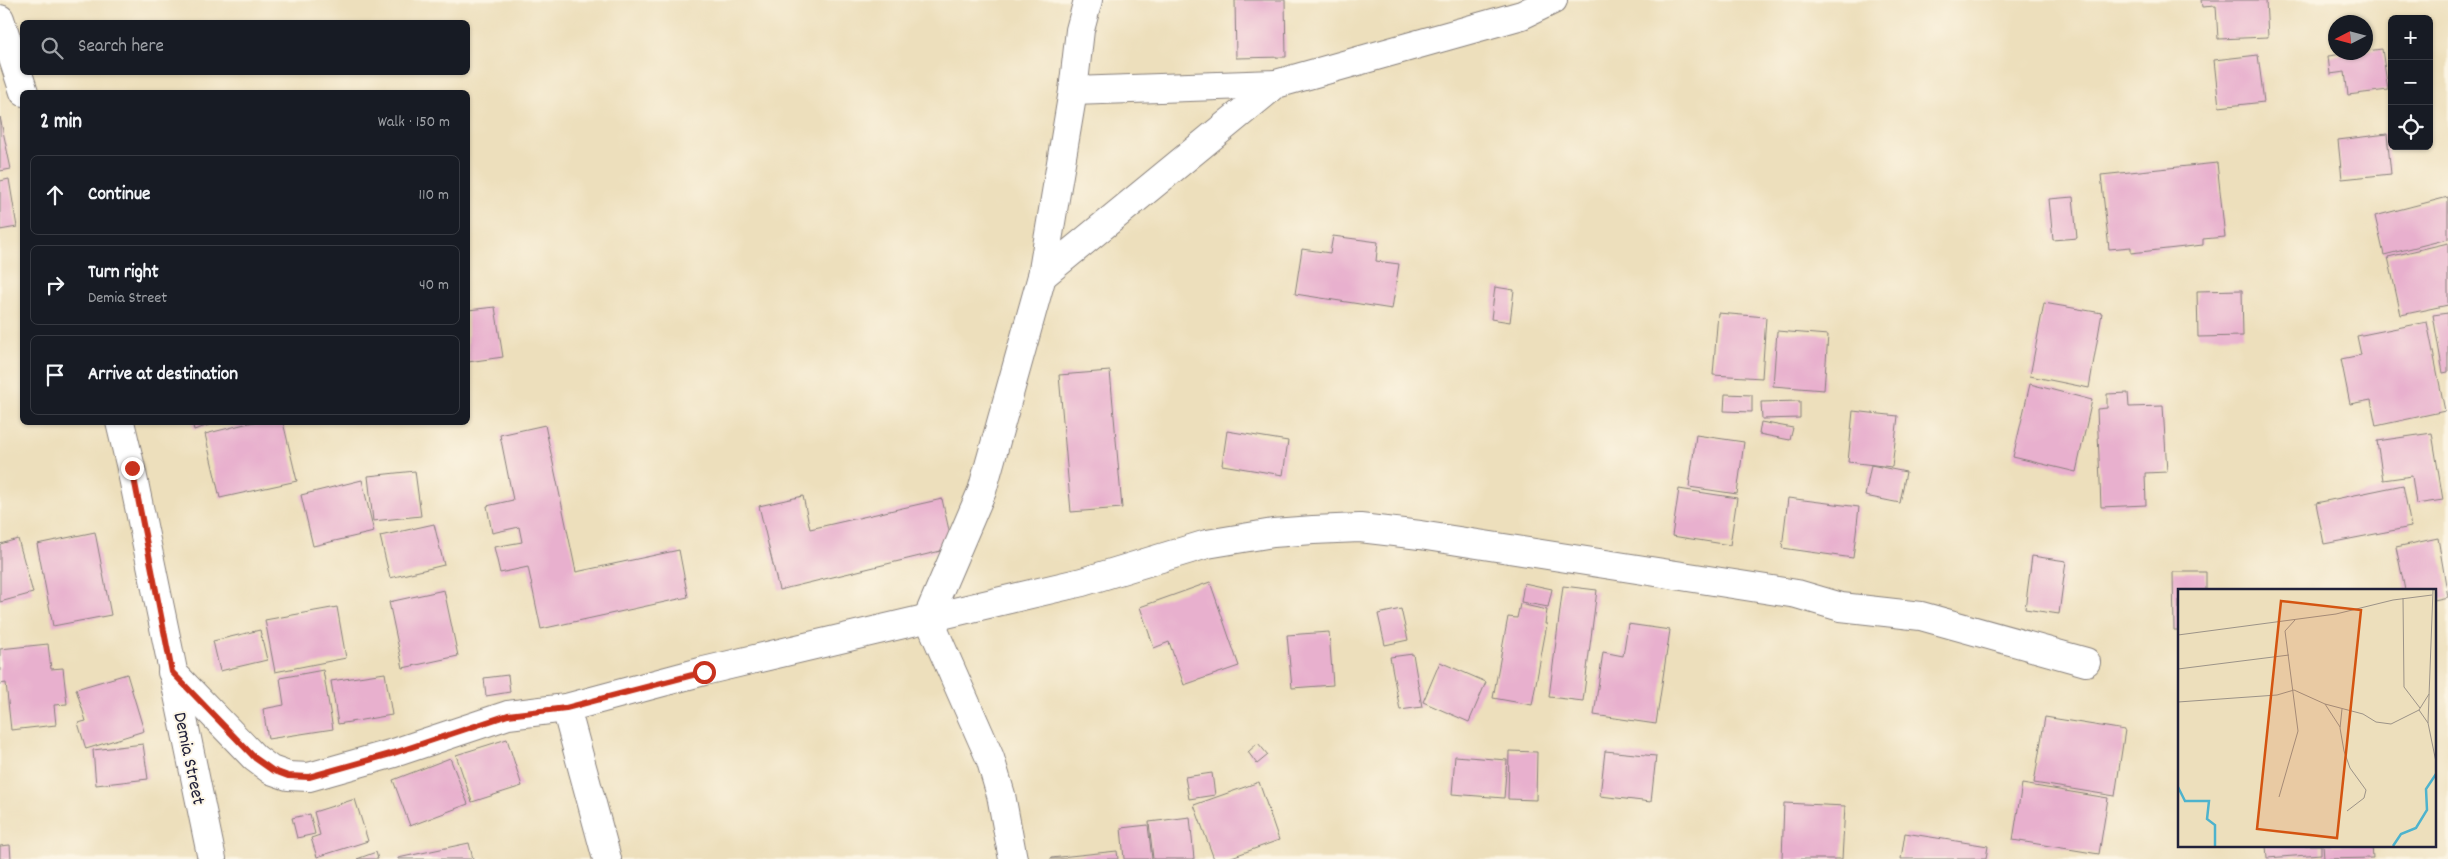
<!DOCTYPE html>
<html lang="en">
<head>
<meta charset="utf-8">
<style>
  body { margin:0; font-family:Dekko,sans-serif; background:#20242c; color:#f1f3f6 }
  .controls { position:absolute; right:15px; top:15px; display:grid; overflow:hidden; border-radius:8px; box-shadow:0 1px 4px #0004 }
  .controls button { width:45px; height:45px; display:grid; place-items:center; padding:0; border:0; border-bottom:1px solid #363941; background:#171b24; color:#f1f3f6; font:25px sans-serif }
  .compass { position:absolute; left:2328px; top:15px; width:45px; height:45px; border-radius:50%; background:#171b24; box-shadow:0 1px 4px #0004; rotate:264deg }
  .stop { position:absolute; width:15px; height:15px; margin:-11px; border:4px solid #c8321e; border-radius:50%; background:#fff }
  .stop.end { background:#c8321e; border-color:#fff; box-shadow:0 1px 5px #0008 }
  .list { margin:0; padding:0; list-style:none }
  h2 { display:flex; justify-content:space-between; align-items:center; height:65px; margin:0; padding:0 20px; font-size:21px }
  h2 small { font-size:16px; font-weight:400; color:#9ea1a6 }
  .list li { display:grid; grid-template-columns:32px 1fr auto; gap:15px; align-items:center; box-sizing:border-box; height:80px; margin:0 10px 10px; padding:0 10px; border:1px solid #363941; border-radius:8px }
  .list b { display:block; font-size:19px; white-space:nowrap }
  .list p { margin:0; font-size:16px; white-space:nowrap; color:#9ea1a6 }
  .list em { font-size:16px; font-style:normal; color:#9ea1a6 }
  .icon { flex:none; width:28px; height:28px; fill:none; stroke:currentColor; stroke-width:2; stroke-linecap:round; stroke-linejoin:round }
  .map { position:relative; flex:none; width:2448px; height:859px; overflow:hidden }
  .search { position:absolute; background:#171b24; box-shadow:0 1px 4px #0004; left:20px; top:20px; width:450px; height:55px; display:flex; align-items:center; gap:12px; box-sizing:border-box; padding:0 18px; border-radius:8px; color:#9ea1a6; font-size:19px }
  .panel { position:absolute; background:#171b24; box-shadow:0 1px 4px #0004; left:20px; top:90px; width:450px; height:335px; border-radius:8px }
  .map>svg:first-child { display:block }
  .building { fill:#e8b0ce }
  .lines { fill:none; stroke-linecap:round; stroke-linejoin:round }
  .minor-casing { stroke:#88807c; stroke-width:30 }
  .minor { stroke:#fff; stroke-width:28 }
  .route { stroke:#c8321e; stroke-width:6 }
  .labels { text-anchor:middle; stroke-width:4; stroke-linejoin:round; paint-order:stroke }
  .street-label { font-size:19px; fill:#22223b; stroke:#fcf5e5 }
  .inset-river { fill:none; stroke:#4eb3cd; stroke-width:2.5 }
  .inset-road { fill:none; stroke:#9c9388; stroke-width:1 }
  .view { fill:#d45411; fill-opacity:0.15; stroke:#d45411; stroke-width:2.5 }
  .inset-edge { fill:none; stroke:#22223b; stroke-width:2.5 }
</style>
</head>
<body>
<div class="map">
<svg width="2448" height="859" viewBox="0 0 2448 859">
  <rect width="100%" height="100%" fill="#fcf5e5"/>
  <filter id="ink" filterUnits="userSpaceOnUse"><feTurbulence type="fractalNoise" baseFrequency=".02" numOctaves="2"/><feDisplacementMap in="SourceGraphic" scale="10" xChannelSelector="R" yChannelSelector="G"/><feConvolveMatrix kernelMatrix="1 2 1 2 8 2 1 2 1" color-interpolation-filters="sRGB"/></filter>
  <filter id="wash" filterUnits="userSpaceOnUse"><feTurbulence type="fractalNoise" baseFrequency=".0096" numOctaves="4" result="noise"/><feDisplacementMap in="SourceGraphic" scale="20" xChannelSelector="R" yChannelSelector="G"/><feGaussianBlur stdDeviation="1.12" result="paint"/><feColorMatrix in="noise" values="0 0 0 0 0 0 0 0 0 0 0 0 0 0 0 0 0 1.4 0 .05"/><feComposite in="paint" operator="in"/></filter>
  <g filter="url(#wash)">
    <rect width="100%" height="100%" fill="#eddfbc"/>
    <g id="blocks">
      <!-- building -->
      <g class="building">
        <polygon points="1235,0 1285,0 1286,57 1236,58"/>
        <polygon points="2201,0 2266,0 2268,37 2218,39 2216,6 2202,7"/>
        <polygon points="2382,49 2388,90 2348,95 2345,72 2330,74 2328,56"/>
        <polygon points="2258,55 2264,102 2219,107 2214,60"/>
        <polygon points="0,117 11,169 0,171"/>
        <polygon points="2387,134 2391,174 2342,179 2338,140"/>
        <polygon points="2217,163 2225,237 2203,239 2203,245 2131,253 2131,247 2109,249 2101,175"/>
        <polygon points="9,179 17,227 0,230 0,181"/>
        <polygon points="2073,197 2077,238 2053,240 2049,199"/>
        <polygon points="2448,197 2448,239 2384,255 2375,216"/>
        <polygon points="1333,236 1378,242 1376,261 1399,264 1392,309 1295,294 1302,249 1330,253"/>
        <polygon points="2448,243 2448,305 2401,315 2388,257"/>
        <polygon points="1495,287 1514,290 1510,322 1491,319"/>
        <polygon points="2242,290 2243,336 2198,337 2197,291"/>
        <polygon points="2044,303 2102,313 2089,388 2030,376"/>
        <polygon points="495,307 503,357 468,362 468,310"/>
        <polygon points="1718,313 1766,317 1762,378 1713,375"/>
        <polygon points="2448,313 2448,372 2443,373 2433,315"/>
        <polygon points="2427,322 2445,411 2376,426 2371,400 2350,404 2341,359 2361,355 2357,336"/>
        <polygon points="1777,331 1828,335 1824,390 1773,386"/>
        <polygon points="1110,371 1122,508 1071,512 1059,375"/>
        <polygon points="2030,384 2092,400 2076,472 2013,457"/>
        <polygon points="2128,393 2129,407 2163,406 2167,472 2145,473 2146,505 2101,507 2097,409 2107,408 2107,394"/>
        <polygon points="1725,394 1752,395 1752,412 1724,411"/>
        <polygon points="1800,401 1800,418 1762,419 1761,402"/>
        <polygon points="1853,411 1898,416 1892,467 1848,462"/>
        <polygon points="192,422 215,422 215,423 194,430"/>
        <polygon points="253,422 283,422 297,481 220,498 205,434"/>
        <polygon points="1761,422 1793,428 1790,440 1759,434"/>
        <polygon points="545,425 576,572 679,550 688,597 541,629 528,567 500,573 494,547 522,542 519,527 492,533 487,506 513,500 500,435"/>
        <polygon points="1227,431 1288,441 1283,475 1222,465"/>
        <polygon points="2432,433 2443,500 2416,504 2412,476 2383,480 2377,441"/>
        <polygon points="1696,435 1744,442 1737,494 1689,487"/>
        <polygon points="1871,465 1906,472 1900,503 1865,496"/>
        <polygon points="415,471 421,516 373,521 368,476"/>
        <polygon points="362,480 374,532 313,546 301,495"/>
        <polygon points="2403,485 2411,527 2324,544 2316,503"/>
        <polygon points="1679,489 1737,498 1730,545 1672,536"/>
        <polygon points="803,496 810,529 942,499 953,548 779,590 759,506"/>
        <polygon points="1788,498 1859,507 1853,558 1782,548"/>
        <polygon points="434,524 444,565 390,578 380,536"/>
        <polygon points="95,532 111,615 53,626 37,544"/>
        <polygon points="2438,538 2448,597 2434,600 2434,590 2405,590 2396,547"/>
        <polygon points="18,539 33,593 0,602 0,544"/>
        <polygon points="2032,556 2066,561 2059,614 2025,609"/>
        <polygon points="2173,572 2206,572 2206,590 2179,590 2179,630 2174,630"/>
        <polygon points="1210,582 1239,666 1184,685 1169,642 1154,648 1140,607"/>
        <polygon points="1524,583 1552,589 1548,607 1521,602"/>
        <polygon points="1563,586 1597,590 1583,701 1549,697"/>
        <polygon points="444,590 458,656 403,668 389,602"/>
        <polygon points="1520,604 1547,610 1545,624 1547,624 1532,705 1493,698 1508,617 1517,618"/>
        <polygon points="337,607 346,658 275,672 265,620"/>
        <polygon points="1401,609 1408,640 1385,645 1378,614"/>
        <polygon points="1628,624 1670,630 1656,724 1594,715 1603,652 1623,656"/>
        <polygon points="260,630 267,660 220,671 213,641"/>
        <polygon points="1329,632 1333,685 1292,688 1287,635"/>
        <polygon points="48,644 51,669 63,668 67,704 54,705 56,725 11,730 6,683 0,684 0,649"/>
        <polygon points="1413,654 1422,707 1400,710 1390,657"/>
        <polygon points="1440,662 1486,682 1469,722 1423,702"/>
        <polygon points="323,670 333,729 268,739 263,709 284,705 280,678"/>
        <polygon points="385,673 392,715 338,724 331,681"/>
        <polygon points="127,674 144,731 86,749 78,723 86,721 76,689"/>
        <polygon points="508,675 510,692 486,696 484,678"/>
        <polygon points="2045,717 2125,730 2115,796 2034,783"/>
        <polygon points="507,739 522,786 472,802 456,755"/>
        <polygon points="1258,743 1268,755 1257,764 1248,752"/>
        <polygon points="143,744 148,779 96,785 93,750"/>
        <polygon points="1509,751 1537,752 1536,800 1508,799"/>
        <polygon points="1605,751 1656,756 1651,802 1600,796"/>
        <polygon points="1455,756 1507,760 1504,798 1452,794"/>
        <polygon points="450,758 468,804 410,826 393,780"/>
        <polygon points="1212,773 1215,795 1189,799 1185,777"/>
        <polygon points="1259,782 1279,840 1226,859 1214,859 1194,805"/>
        <polygon points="2022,784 2108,798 2099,854 2013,840"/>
        <polygon points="355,799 368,841 317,857 311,838 320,835 314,812"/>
        <polygon points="1784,803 1845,806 1842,859 1782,859"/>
        <polygon points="310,814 315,834 297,838 292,818"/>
        <polygon points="1190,817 1194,859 1153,859 1149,822"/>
        <polygon points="1148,825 1152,859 1124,859 1121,828"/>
        <polygon points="1905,833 1988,846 1986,859 1901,859"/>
        <polygon points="469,843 473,859 398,859 398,858"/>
        <polygon points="10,845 11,859 0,859 0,846"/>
        <polygon points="2266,845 2321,845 2321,854 2267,858"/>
        <polygon points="2323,845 2372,845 2373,858 2324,859"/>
        <polygon points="1117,851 1118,859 1051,859 1051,858"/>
        <polygon points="376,852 378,859 357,859"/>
      </g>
    </g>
  </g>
  <g filter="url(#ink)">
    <use href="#blocks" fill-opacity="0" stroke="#88807c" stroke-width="1"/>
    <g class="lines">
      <defs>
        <g id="minor">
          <polyline points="0,19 24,92"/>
          <polyline points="1073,91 1276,84 1522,15 1553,0"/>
          <polyline points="1042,276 1276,84"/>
          <polyline points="120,422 131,468 212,859"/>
          <polyline points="172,672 255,758 271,770 288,776 309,777 394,753 508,715 566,708 704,671 1082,582 1207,544 1273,533 1313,530 1360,528 1420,535 1797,594 1841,607 1921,616 2086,662"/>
          <polyline points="566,708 607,859"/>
          <polyline points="1013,859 1001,795 990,758 928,617 982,491 1042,276 1073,91 1080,30 1088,0"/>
        </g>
      </defs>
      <!-- minor casing -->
      <use href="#minor" class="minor-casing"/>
      <!-- minor -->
      <use href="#minor" class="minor"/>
    </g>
  </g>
  <g class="lines" filter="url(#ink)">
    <!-- route -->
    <polyline class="route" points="132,468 172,672 255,758 272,770 288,776 309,777 394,753 508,715 566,708 704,672"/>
  </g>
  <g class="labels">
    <!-- street labels -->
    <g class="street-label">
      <text transform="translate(191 758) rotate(78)" y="7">Demia Street</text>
    </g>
  </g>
  <!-- overview -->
  <g transform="translate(2178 589)">
    <rect width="258" height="258" fill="#eddfbc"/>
    <path class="inset-river" d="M0 198 7 212H31L29 230 37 236V257M215 257 223 245 238 239 249 221 248 200 258 185"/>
    <path class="inset-road" d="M255 1 250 134 258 173M225 9 226 98 242 119M0 46 158 25 215 11 254 6M0 80 111 66M0 113 99 106 116 101 147 115 185 125 198 133 213 135 241 121 251 105M147 115 162 138M164 120 162 139 166 162 172 179 188 201 186 209 169 222M241 121 250 134M101 208 120 142 107 42 117 31"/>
    <path class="view" d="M103 12 183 21 159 249 79 240Z"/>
    <rect width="258" height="258" class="inset-edge"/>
  </g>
</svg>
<div class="controls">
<button>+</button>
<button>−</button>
<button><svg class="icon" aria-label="locate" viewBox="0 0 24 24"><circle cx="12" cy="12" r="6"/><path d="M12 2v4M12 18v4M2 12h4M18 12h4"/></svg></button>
</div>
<svg class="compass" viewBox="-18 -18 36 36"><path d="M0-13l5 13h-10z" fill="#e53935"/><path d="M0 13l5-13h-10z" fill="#9ea1a6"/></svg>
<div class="stop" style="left:704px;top:672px"></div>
<div class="stop end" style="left:132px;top:468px"></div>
<div class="search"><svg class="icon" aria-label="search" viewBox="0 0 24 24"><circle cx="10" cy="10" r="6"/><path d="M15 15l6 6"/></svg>Search here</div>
<section class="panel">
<h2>2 min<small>Walk · 150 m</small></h2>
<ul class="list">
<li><svg class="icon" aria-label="ahead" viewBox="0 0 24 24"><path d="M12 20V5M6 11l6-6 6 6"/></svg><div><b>Continue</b></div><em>110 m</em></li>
<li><svg class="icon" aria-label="right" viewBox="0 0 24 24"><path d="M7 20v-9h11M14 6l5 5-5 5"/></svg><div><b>Turn right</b><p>Demia Street</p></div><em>40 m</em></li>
<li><svg class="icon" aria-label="arrive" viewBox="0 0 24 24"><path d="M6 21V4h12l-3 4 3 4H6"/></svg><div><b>Arrive at destination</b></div></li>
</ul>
</section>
</div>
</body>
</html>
